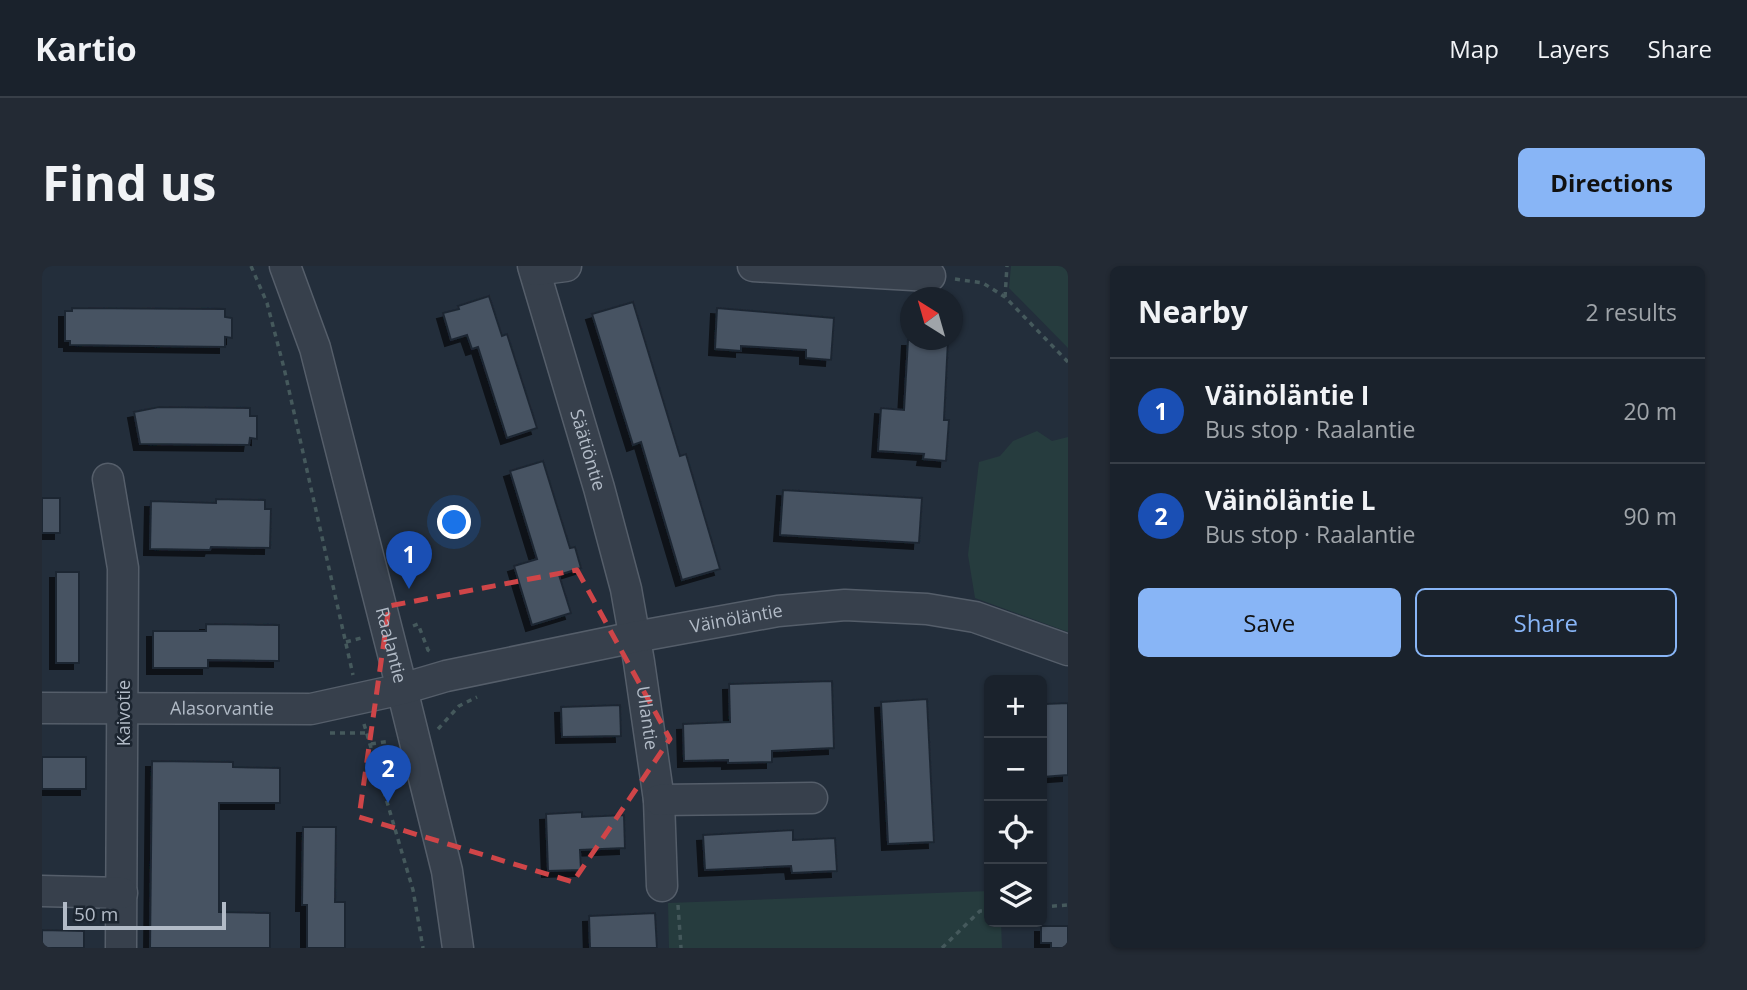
<!DOCTYPE html>
<html lang="en">
<head>
<meta charset="utf-8">
<style>
  body { margin:0; font-family:"Open Sans",sans-serif; background:#232a34; color:#f1f3f6 }
  .controls { position:absolute; right:21px; bottom:21px; display:grid; overflow:hidden; border-radius:10px; box-shadow:0 2px 5px #0004 }
  .controls button { width:63px; height:63px; display:grid; place-items:center; padding:0; border:0; border-bottom:2px solid #383f48; background:#1a222c; color:#f1f3f6; font:35px sans-serif }
  .compass { position:absolute; left:858px; top:21px; width:63px; height:63px; border-radius:50%; background:#1a222c; box-shadow:0 2px 5px #0004; rotate:323deg }
  .scale { position:absolute; left:21px; bottom:18px; width:163px; box-sizing:border-box; padding-left:7px; border:4px solid #b2bbc7; border-top:0; font-size:19px; line-height:24px; white-space:nowrap; color:#b2bbc7; -webkit-text-stroke:5px #1c2530; paint-order:stroke }
  .you { position:absolute; left:413px; top:257px; width:24px; height:24px; margin:-18px; border:5px solid #fff; border-radius:50%; background:#1a73e8; box-shadow:0 0 0 10px #1a73e833 }
  .badge { display:grid; place-items:center; width:46px; height:46px; border-radius:50%; background:#88b5f6; color:#fff; font-size:23px; font-weight:700 }
  .pin { position:absolute; translate:-50% -58px; filter:drop-shadow(0 2px 4px #0008) }
  .pin::after { content:''; position:absolute; top:37px; width:24px; height:21px; background:inherit; clip-path:polygon(0 0,100% 0,50% 100%) }
  .list { margin:0; padding:0; list-style:none }
  h2 { display:flex; justify-content:space-between; align-items:center; height:91px; margin:0; padding:0 28px; font-size:30px }
  h2 small { font-size:23px; font-weight:400; color:#9fa4a9 }
  .list li { display:grid; grid-template-columns:46px 1fr auto; gap:21px; align-items:center; box-sizing:border-box; height:105px; padding:0 28px; border-top:2px solid #383f48 }
  .list b { display:block; font-size:26px; white-space:nowrap }
  .list p { margin:0; font-size:23px; white-space:nowrap; color:#9fa4a9 }
  .list em { font-size:23px; font-style:normal; color:#9fa4a9 }
  .actions { display:flex; gap:14px; padding:21px 28px }
  .actions a { flex:1; padding:16px 0; border:2px solid #88b5f6; border-radius:10px; text-align:center; font-size:24px; color:#88b5f6 }
  .actions .main { background:#88b5f6; color:#111 }
  .icon { flex:none; width:38px; height:38px; fill:none; stroke:currentColor; stroke-width:2; stroke-linecap:round; stroke-linejoin:round }
  .map { position:relative; flex:none; width:1026px; height:682px; overflow:hidden; border-radius:10px }
  header { display:flex; align-items:center; gap:42px; box-sizing:border-box; height:98px; padding:0 35px; background:#1a222c; border-bottom:2px solid #383f48 }
  header strong { font-size:33px }
  nav { display:flex; gap:38px; margin-inline-start:auto; font-size:24px }
  .intro { display:flex; align-items:center; justify-content:space-between; box-sizing:border-box; height:168px; padding:0 42px }
  h1 { margin:0; font-size:49px }
  .button { padding:18px 32px; border-radius:10px; background:#88b5f6; color:#111; font-size:24px; font-weight:700 }
  main { display:flex; gap:42px; padding:0 42px }
  aside { flex:1; background:#1a222c; border-radius:10px; box-shadow:0 2px 5px #0004 }
  .map>svg:first-child { display:block }
  .green { fill:#263c3e }
  .building { fill:#465362; stroke:#1e2733; stroke-width:2; filter:url(#shadow) }
  .lines { fill:none; stroke-linecap:round; stroke-linejoin:round }
  .minor-casing { stroke:#555e6a; stroke-width:33 }
  .path { stroke:#45595c; stroke-width:3.5; stroke-dasharray:5 5; stroke-linecap:butt }
  .minor { stroke:#37404c; stroke-width:30 }
  .marked { fill:none; stroke:#cf4548; stroke-width:5; stroke-dasharray:14 9; stroke-linejoin:round }
  .labels { text-anchor:middle; stroke-width:5; stroke-linejoin:round; paint-order:stroke }
  .street-label { font-size:18px; fill:#b2bbc7; stroke:#1c2530 }
</style>
</head>
<body>
<header>
<strong>Kartio</strong>
<nav><a>Map</a><a>Layers</a><a>Share</a></nav>
</header>
<div class="intro"><h1>Find us</h1><a class="button">Directions</a></div>
<main>
<div class="map">
<svg width="1026" height="682" viewBox="0 0 1026 682">
  <defs>
    <filter id="shadow"><feDropShadow dx="-6" dy="6" stdDeviation="0" flood-color="#0009"/></filter>
  </defs>
  <rect width="100%" height="100%" fill="#232e3b"/>
  <!-- green -->
  <g class="green">
    <polygon points="969,0 1026,0 1026,82 967,22"/>
    <polygon points="995,165 1010,175 1026,171 1026,366 933,332 926,289 937,196 958,190 971,175"/>
    <polygon points="947,625 947,656 959,656 960,682 627,682 626,637"/>
  </g>
  <!-- building -->
  <g class="building">
    <polygon points="447,30 460,70 465,68 495,162 465,172 436,81 430,83 425,69 409,74 401,47 417,43 416,40"/>
    <polygon points="591,36 638,190 644,188 678,303 640,314 599,176 591,179 550,48"/>
    <polygon points="30,42 183,43 183,51 190,52 190,72 183,71 183,81 28,79 28,75 23,75 23,45 30,45"/>
    <polygon points="675,42 792,52 789,94 764,92 764,84 699,80 699,85 673,83"/>
    <polygon points="866,74 906,74 902,154 907,154 904,195 881,193 882,188 836,185 839,142 862,144"/>
    <polygon points="117,141 208,142 208,150 215,150 215,173 208,172 207,179 98,178 92,146"/>
    <polygon points="501,195 528,282 533,281 539,302 517,309 529,347 490,359 472,300 495,293 468,205"/>
    <polygon points="741,224 880,232 877,277 738,269"/>
    <rect x="0" y="232" width="18" height="35"/>
    <polygon points="174,233 223,234 223,243 229,243 228,282 169,281 168,284 108,283 109,235 174,237"/>
    <rect x="14" y="306" width="23" height="91"/>
    <polygon points="164,358 237,359 237,395 166,394 166,402 111,402 111,365 164,365"/>
    <polygon points="790,415 792,482 730,485 730,496 686,497 686,494 642,495 641,458 688,456 687,418"/>
    <polygon points="885,433 892,576 846,578 839,436"/>
    <polygon points="1026,437 1026,509 1000,511 1000,493 1004,493 1002,438"/>
    <polygon points="578,439 579,470 520,471 519,441"/>
    <rect x="0" y="491" width="44" height="32"/>
    <polygon points="110,495 191,496 191,501 238,502 238,537 177,537 177,646 228,647 228,682 108,682"/>
    <polygon points="540,546 540,551 582,549 583,582 538,584 539,604 506,605 504,548"/>
    <polygon points="261,561 294,561 293,636 303,636 303,682 265,682 265,639 260,639"/>
    <polygon points="751,564 751,574 793,572 795,605 750,607 749,600 663,604 661,569"/>
    <polygon points="613,647 615,682 548,682 547,650"/>
    <polygon points="999,660 1026,660 1026,682 1009,682 1009,677 999,677"/>
    <polygon points="0,664 42,665 42,682 0,682"/>
  </g>
  <g class="lines">
    <defs>
      <g id="minor">
        <path id="s1" d="M243 0 273 82 360 423 405 605 416 682"/>
        <path id="s2" d="M491 0 557 222 584 323 597 396 617 534 620 620"/>
        <polyline points="711,0 888,10"/>
        <polyline points="493,4 524,0"/>
        <polyline points="66,213 81,302 79,682"/>
        <path id="s3" d="M0 442 269 443 360 423 404 410 593 371 736 345 803 339 885 343 933 351 1026 384"/>
        <polyline points="617,534 770,532"/>
        <polyline points="0,625 80,627"/>
      </g>
    </defs>
    <!-- minor casing -->
    <use href="#minor" class="minor-casing"/>
    <!-- path -->
    <g class="path">
      <polyline points="209,0 225,37 242,102 311,409"/>
      <polyline points="913,13 941,17 963,31 1026,96"/>
      <polyline points="963,31 965,0"/>
      <polyline points="371,360 376,358 386,384 390,387"/>
      <polyline points="304,376 323,371"/>
      <polyline points="322,458 371,624 381,682"/>
      <polyline points="396,463 417,440 435,431"/>
      <polyline points="288,467 324,467"/>
      <polyline points="329,478 348,475"/>
      <polyline points="636,639 639,682"/>
      <polyline points="1000,641 1026,639"/>
      <polyline points="900,682 938,645 947,645"/>
    </g>
    <!-- minor -->
    <use href="#minor" class="minor"/>
  </g>
  <!-- marked area -->
  <path class="marked" d="M535 304 628 473 531 616 317 551 347 340Z"/>
  <g class="labels">
    <!-- street labels -->
    <g class="street-label">
      <text dy="6" stroke="none"><textPath href="#s2" startOffset="192">Säätiöntie</textPath></text>
      <text dy="6" stroke="none"><textPath href="#s3" startOffset="704">Väinöläntie</textPath></text>
      <text dy="6" stroke="none"><textPath href="#s1" startOffset="394">Raalantie</textPath></text>
      <text dy="6" stroke="none"><textPath href="#s3" startOffset="180">Alasorvantie</textPath></text>
      <text transform="translate(82 447) rotate(-90)" y="6">Kaivotie</text>
      <text dy="6" stroke="none"><textPath href="#s2" startOffset="467">Ullantie</textPath></text>
    </g>
  </g>
</svg>
<div class="controls">
<button>+</button>
<button>−</button>
<button><svg class="icon" aria-label="locate" viewBox="0 0 24 24"><circle cx="12" cy="12" r="6"/><path d="M12 2v4M12 18v4M2 12h4M18 12h4"/></svg></button>
<button><svg class="icon" aria-label="layers" viewBox="0 0 24 24"><path d="M12 4l9 5-9 5-9-5zM3 14l9 5 9-5"/></svg></button>
</div>
<svg class="compass" viewBox="-18 -18 36 36"><path d="M0-13l5 13h-10z" fill="#e53935"/><path d="M0 13l5-13h-10z" fill="#9fa4a9"/></svg>
<div class="scale">50 m</div>
<div class="you"></div>
<div class="pin badge" style="left:367px;top:323px;background:#1a4fb4">1</div>
<div class="pin badge" style="left:346px;top:537px;background:#1a4fb4">2</div>
</div>
<aside>
<h2>Nearby<small>2 results</small></h2>
<ul class="list">
<li><span class="badge" style="background:#1a4fb4">1</span><div><b>Väinöläntie I</b><p>Bus stop · Raalantie</p></div><em>20 m</em></li>
<li><span class="badge" style="background:#1a4fb4">2</span><div><b>Väinöläntie L</b><p>Bus stop · Raalantie</p></div><em>90 m</em></li>
</ul>
<div class="actions"><a class="main">Save</a><a>Share</a></div>
</aside>
</main>
</body>
</html>
